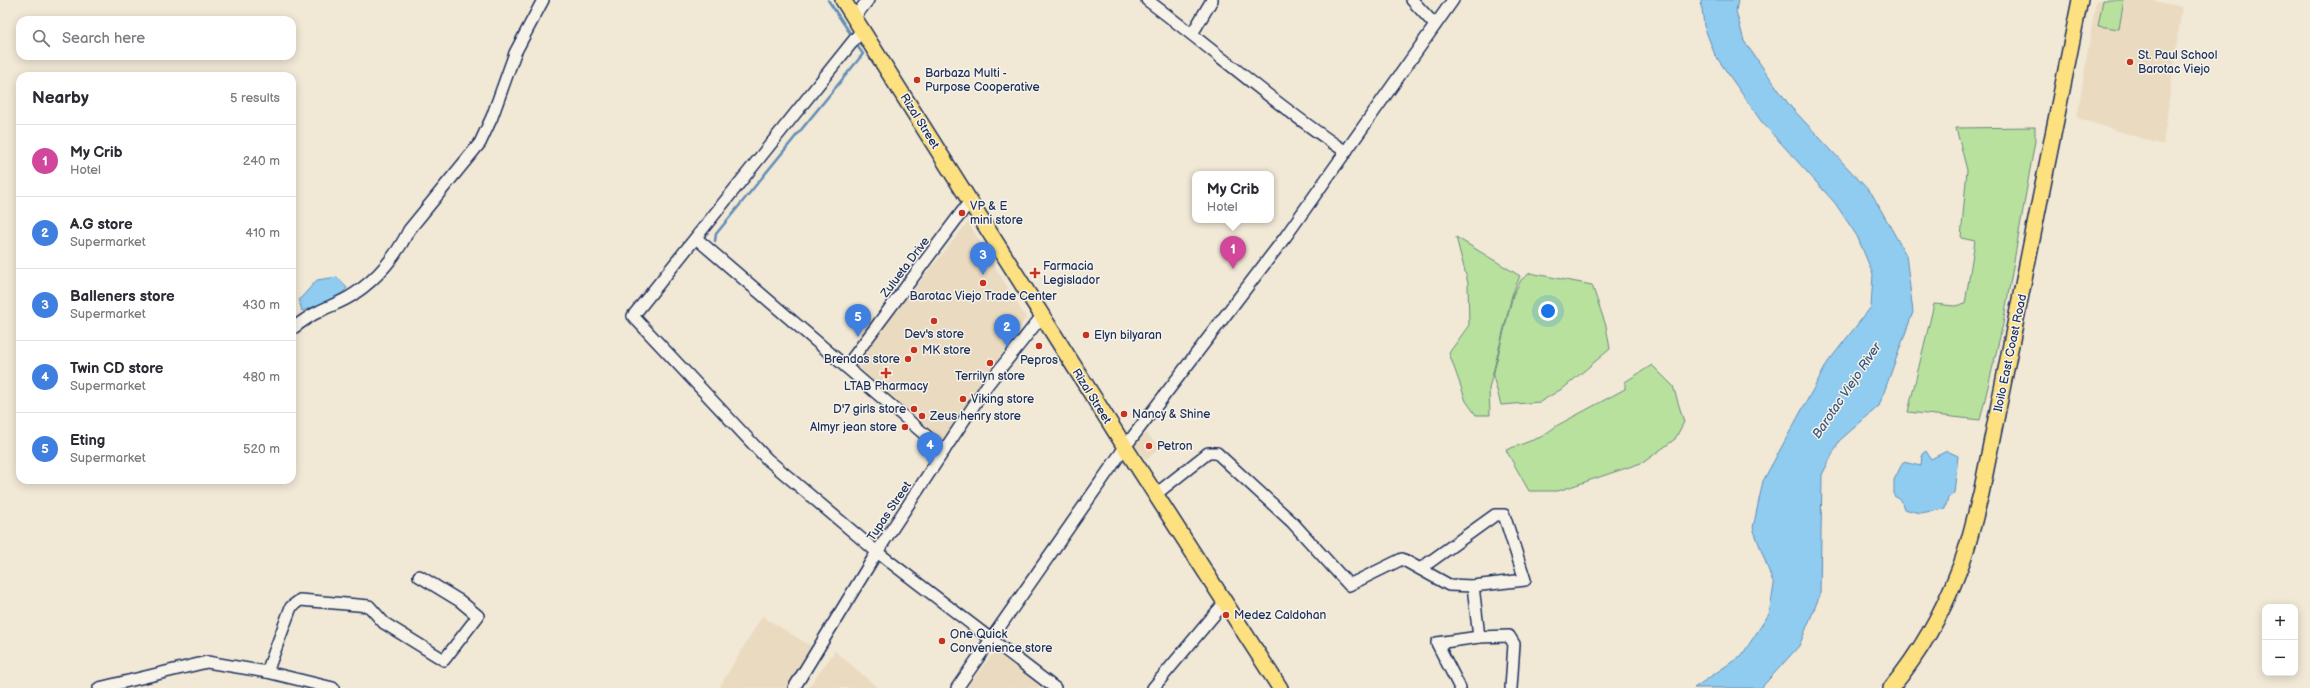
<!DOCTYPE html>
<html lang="en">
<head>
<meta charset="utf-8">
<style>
  body { margin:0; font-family:"Balsamiq Sans",sans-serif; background:#f2f2f3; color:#2b2b33 }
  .controls { position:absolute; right:12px; bottom:12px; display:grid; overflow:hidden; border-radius:8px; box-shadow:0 2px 10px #0003 }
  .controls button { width:36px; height:36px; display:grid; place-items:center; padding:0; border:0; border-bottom:1px solid #e1e1e2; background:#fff; color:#2b2b33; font:20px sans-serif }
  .you { position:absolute; left:1548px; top:311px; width:14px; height:14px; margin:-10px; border:3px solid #fff; border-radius:50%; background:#1a73e8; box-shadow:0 0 0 6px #1a73e833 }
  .badge { display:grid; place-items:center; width:26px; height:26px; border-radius:50%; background:#0f766e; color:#fff; font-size:13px; font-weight:700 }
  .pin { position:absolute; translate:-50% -33px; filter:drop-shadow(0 1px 2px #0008) }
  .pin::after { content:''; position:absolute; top:21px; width:14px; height:12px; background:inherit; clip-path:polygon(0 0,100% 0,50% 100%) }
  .popup { position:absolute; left:1192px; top:171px; width:82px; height:52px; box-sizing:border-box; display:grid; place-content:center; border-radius:8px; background:#fff; filter:drop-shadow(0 1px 3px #0005); font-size:13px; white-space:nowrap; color:#7c7c81 }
  .popup b { font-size:15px; color:#2b2b33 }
  .popup::after { content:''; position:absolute; left:50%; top:100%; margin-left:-8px; border:8px solid transparent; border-top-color:#fff }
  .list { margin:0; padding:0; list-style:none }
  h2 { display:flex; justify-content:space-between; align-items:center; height:52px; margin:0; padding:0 16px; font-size:17px }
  h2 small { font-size:13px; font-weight:400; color:#7c7c81 }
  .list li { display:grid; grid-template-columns:26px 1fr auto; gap:12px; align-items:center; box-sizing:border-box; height:72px; padding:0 16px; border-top:1px solid #e1e1e2 }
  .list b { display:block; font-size:15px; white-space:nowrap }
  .list p { margin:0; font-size:13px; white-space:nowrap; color:#7c7c81 }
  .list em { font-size:13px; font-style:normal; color:#7c7c81 }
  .icon { flex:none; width:22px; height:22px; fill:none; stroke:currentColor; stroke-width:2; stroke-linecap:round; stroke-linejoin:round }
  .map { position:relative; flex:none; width:2310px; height:688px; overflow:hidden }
  .search { position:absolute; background:#fff; box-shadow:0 2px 10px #0003; left:16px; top:16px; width:280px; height:44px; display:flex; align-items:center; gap:10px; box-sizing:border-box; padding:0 14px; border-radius:12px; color:#7c7c81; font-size:15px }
  .panel { position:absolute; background:#fff; box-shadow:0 2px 10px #0003; left:16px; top:72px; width:280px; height:412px; border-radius:12px }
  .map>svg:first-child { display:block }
  .built { fill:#eadbc0 }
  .green { fill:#b8e19d; stroke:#6a887e }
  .water { fill:#90ccf0; stroke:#618db6 }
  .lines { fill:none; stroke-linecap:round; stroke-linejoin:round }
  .stream { stroke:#618db6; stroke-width:2.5 }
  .minor-casing { stroke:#1b2f5e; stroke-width:14 }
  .major-casing { stroke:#1b2f5e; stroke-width:18 }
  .minor { stroke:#f7f3e8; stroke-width:11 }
  .major { stroke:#fde080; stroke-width:15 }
  .poi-dot { fill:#c8321e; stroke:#f7f3e8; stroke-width:1.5 }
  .labels { text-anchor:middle; stroke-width:3; stroke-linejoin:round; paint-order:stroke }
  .poi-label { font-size:12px; fill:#1b2f5e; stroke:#f7f3e8; text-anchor:start }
  .street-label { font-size:12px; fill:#1b2f5e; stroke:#f7f3e8 }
  .water-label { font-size:13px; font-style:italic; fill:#385682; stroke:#f7f3e8 }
</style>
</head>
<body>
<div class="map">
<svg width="2310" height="688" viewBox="0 0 2310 688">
  <rect width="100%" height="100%" fill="#f1e8d6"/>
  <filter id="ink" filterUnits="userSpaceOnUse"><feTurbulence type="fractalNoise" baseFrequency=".025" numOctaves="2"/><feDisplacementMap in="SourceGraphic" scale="8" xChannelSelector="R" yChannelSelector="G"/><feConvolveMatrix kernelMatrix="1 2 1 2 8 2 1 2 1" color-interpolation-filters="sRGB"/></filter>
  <g filter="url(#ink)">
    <!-- built -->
    <g class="built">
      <polygon points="2096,0 2150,0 2182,7 2163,145 2077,118"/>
      <polygon points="968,222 1026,318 940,444 854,363"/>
      <polygon points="1146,433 1160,447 1147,460 1133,446"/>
      <polygon points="762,616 814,648 787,688 719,688"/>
      <polygon points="835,651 878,688 808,688"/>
      <polygon points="995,651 1044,688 966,688"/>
    </g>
    <!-- green -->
    <g class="green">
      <polygon points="2103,0 2124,0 2119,29 2098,26"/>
      <polygon points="2035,127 2035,141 2003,324 1980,420 1908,412 1934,304 1955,306 1965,304 1975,241 1961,238 1967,170 1956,128"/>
      <polygon points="1456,237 1520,276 1512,295 1489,389 1490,415 1476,415 1466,401 1449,353 1469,325 1468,283"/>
      <polygon points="1530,273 1592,285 1606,326 1610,349 1565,387 1540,402 1501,405 1493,376 1513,295 1521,280"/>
      <polygon points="1652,365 1673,386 1684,422 1675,439 1644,462 1558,491 1529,491 1506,450 1541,437 1558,425 1625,389 1625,382"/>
    </g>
    <!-- water -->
    <g class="water">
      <polygon points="1701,0 1738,0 1736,11 1744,41 1790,106 1872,194 1906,255 1913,312 1879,406 1839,441 1822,475 1820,595 1799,646 1761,688 1694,688 1742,655 1769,614 1774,585 1753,528 1763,481 1828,362 1871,307 1873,274 1857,236 1835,203 1761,121 1715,55 1704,26"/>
      <polygon points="337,277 347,288 335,301 302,311 299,300 317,280"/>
      <polygon points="1926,451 1931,459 1947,451 1958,456 1954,493 1948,498 1945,509 1920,513 1904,509 1901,500 1894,496 1894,480 1903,462 1921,466 1922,454"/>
    </g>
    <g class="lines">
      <!-- stream -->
      <g class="stream">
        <polyline points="828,0 850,33"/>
        <polyline points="715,241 716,234 863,54 858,47"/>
      </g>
      <defs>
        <g id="minor">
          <path d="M1147 0C1214 50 1276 105 1346 152"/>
          <polyline points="1412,0 1435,25"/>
          <polyline points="854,18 868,0"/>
          <polyline points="862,30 633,316 767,459 877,552 1055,688"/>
          <polyline points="1192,34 1212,0"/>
          <polyline points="697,239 944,451"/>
          <path d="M292 329C300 323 309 316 318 312 329 306 343 302 354 294 377 279 397 255 409 230L480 143 492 117 515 53 543 0"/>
          <polyline points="846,367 970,201"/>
          <polyline points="1156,494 1208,453 1217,453 1292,522 1349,585 1402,559 1449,585 1473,586 1525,580 1504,515 1495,515 1420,569"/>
          <polyline points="1473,586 1479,637"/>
          <polyline points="267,672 291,607 300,600 369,606 384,623 444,660 478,616 460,601 419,576"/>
          <polyline points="99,688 207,662 267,672 333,688"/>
          <polyline points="794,688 877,552 988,384 1042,316"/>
          <polyline points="957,688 1125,447 1286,236 1453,0"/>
          <polyline points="1153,688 1225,602"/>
          <polyline points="1460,688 1437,643 1479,637 1509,636 1514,644 1511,688"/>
        </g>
        <g id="major">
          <polyline points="843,0 1125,447 1280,688"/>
          <path d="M1891 688C1920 653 1943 612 1959 570 1969 546 1974 519 1981 494L2080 0"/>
        </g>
      </defs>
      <!-- minor casing -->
      <use href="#minor" class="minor-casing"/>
      <!-- major casing -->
      <use href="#major" class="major-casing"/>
      <!-- minor -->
      <use href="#minor" class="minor"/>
      <!-- major -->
      <use href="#major" class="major"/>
    </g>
  </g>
  <!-- markers -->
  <g class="poi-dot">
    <circle cx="2130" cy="62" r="4"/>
    <circle cx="917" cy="80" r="4"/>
    <circle cx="962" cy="213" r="4"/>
    <path d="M1033 267h4v4h4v4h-4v4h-4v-4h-4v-4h4z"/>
    <circle cx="983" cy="283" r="4"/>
    <circle cx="934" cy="321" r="4"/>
    <circle cx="1086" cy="335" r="4"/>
    <circle cx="1039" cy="346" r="4"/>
    <circle cx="914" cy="350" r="4"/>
    <circle cx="908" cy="359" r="4"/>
    <circle cx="990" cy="363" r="4"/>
    <path d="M884 367h4v4h4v4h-4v4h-4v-4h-4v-4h4z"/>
    <circle cx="963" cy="399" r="4"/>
    <circle cx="914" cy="409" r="4"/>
    <circle cx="1124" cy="414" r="4"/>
    <circle cx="922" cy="416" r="4"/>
    <circle cx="905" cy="427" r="4"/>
    <circle cx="1149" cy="446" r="4"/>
    <circle cx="1226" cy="615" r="4"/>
    <circle cx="942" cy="641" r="4"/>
  </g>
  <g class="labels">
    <!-- poi labels -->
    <g class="poi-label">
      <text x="2138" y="59">St. Paul School<tspan x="2138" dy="14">Barotac Viejo</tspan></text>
      <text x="925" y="77">Barbaza Multi -<tspan x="925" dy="14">Purpose Cooperative</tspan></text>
      <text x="970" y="210">VP &amp; E<tspan x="970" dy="14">mini store</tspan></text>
      <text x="1043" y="270">Farmacia<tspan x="1043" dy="14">Legislador</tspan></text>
      <text x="983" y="300" text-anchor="middle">Barotac Viejo Trade Center</text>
      <text x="934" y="338" text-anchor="middle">Dev's store</text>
      <text x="1094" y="339">Elyn bilyaran</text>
      <text x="922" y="354">MK store</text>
      <text x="900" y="363" text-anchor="end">Brendas store</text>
      <text x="1039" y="364" text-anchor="middle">Pepros</text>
      <text x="990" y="380" text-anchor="middle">Terrilyn store</text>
      <text x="886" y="390" text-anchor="middle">LTAB Pharmacy</text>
      <text x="971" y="403">Viking store</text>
      <text x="906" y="413" text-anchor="end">D'7 girls store</text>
      <text x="1132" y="418">Nancy &amp; Shine</text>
      <text x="930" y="420">Zeus henry store</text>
      <text x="897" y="431" text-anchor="end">Almyr jean store</text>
      <text x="1157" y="450">Petron</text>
      <text x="1234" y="619">Medez Caldohan</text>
      <text x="950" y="638">One Quick<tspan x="950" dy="14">Convenience store</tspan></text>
    </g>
    <!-- street labels -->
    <g class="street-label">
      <text transform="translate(920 121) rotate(58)" y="4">Rizal Street</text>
      <text transform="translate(905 267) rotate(-53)" y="4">Zulueta Drive</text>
      <text transform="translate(2010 353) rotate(-78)" y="4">Iloilo East Coast Road</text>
      <text transform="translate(1092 396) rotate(58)" y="4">Rizal Street</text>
      <text transform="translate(889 511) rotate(-56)" y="4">Tupas Street</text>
    </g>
    <!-- water labels -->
    <g class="water-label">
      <text transform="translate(1846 390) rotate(-56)" y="5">Barotac Viejo River</text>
    </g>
  </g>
</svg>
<div class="controls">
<button>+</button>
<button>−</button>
</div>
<div class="you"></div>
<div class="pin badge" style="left:1233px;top:269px;background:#d1479c">1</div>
<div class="popup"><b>My Crib</b>Hotel</div>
<div class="pin badge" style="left:1007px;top:347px;background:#3f7fe0">2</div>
<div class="pin badge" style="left:983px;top:275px;background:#3f7fe0">3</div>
<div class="pin badge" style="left:930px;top:465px;background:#3f7fe0">4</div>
<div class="pin badge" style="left:858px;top:337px;background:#3f7fe0">5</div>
<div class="search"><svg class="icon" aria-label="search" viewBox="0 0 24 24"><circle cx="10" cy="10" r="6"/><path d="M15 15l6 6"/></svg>Search here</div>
<section class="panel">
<h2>Nearby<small>5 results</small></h2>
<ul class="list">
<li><span class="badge" style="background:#d1479c">1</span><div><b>My Crib</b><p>Hotel</p></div><em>240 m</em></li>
<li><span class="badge" style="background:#3f7fe0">2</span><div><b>A.G store</b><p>Supermarket</p></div><em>410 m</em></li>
<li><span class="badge" style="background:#3f7fe0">3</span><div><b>Balleners store</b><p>Supermarket</p></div><em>430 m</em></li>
<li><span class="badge" style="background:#3f7fe0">4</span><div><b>Twin CD store</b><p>Supermarket</p></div><em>480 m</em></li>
<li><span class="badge" style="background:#3f7fe0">5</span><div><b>Eting</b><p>Supermarket</p></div><em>520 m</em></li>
</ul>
</section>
</div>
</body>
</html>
